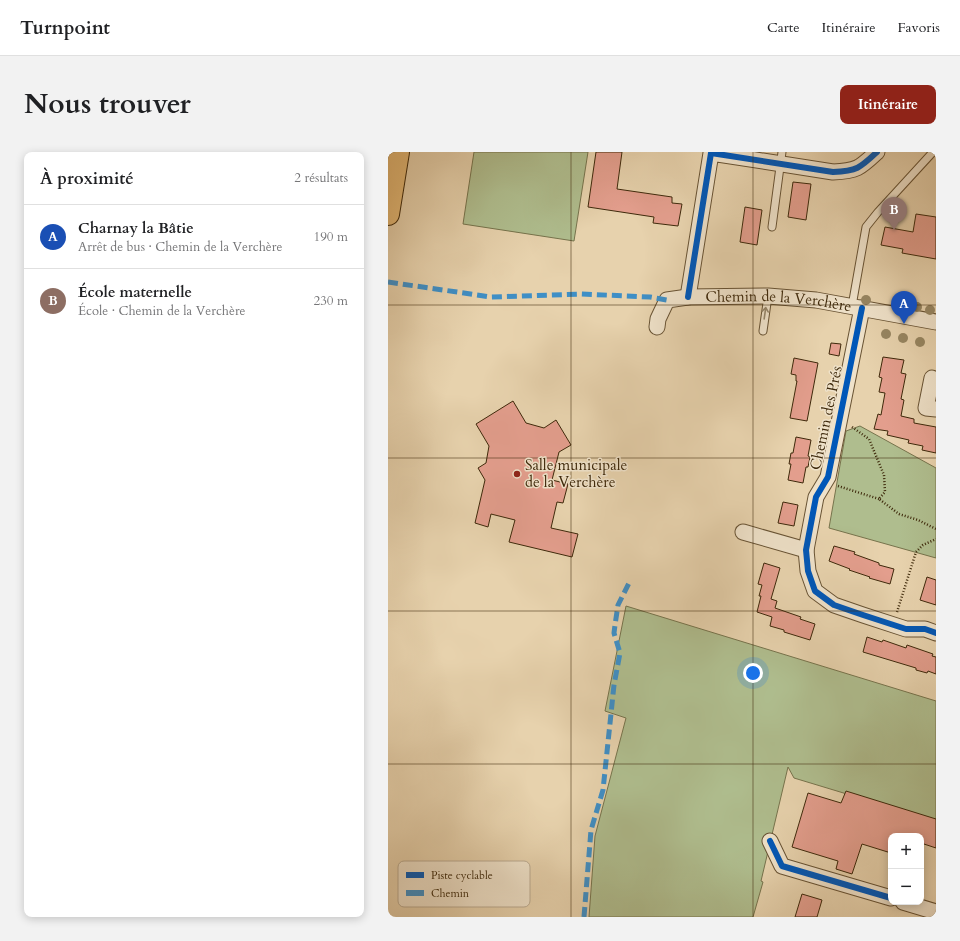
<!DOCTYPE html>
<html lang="fr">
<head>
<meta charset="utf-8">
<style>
  body { margin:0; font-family:Cardo,serif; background:#f2f2f2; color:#202124 }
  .controls { position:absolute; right:12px; bottom:12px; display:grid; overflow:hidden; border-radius:8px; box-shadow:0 2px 10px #0003 }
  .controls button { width:36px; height:36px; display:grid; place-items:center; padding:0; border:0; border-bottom:1px solid #e0e0e0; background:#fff; color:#202124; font:20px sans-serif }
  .you { position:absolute; left:365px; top:521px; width:14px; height:14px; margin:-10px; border:3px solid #fff; border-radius:50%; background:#1a73e8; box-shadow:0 0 0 6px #1a73e833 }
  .badge { display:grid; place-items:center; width:26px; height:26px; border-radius:50%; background:#8f2418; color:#fff; font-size:13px; font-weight:700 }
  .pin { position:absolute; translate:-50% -33px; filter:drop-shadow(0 1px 2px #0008) }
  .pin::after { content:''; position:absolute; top:21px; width:14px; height:12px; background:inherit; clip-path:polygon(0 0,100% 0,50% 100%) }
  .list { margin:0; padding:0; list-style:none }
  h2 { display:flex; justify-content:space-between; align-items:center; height:52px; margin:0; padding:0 16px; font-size:17px }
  h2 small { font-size:13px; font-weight:400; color:#757577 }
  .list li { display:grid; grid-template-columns:26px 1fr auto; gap:12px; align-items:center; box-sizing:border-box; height:64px; padding:0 16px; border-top:1px solid #e0e0e0 }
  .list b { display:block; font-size:15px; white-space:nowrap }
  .list p { margin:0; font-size:13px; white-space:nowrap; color:#757577 }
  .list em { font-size:13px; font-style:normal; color:#757577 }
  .map { position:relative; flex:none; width:548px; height:765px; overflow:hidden; border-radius:8px }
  header { display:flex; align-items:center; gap:24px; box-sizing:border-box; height:56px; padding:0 20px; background:#fff; border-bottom:1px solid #e0e0e0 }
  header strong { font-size:19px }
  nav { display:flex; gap:22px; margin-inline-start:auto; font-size:14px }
  .intro { display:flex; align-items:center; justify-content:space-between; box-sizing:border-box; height:96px; padding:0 24px }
  h1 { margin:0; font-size:28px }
  .button { padding:10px 18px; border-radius:8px; background:#8f2418; color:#fff; font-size:14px; font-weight:700 }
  main { display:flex; gap:24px; padding:0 24px }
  aside { flex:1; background:#fff; border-radius:8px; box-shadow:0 2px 10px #0003 }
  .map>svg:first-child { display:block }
  .green { fill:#afbd8e; stroke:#76734c }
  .building { fill:#e39e8d; stroke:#3e290b }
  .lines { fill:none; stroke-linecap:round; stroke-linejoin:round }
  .service-casing { stroke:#685334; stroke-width:9 }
  .minor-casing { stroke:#685334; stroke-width:17 }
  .motorway-casing { stroke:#3e290b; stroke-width:24 }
  .path { stroke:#3e290b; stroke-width:2.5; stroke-dasharray:1 2; stroke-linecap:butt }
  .service { stroke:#efe2ca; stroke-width:7 }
  .minor { stroke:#efe2ca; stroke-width:15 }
  .motorway { stroke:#e4b976; stroke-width:22 }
  .quiet { stroke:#3f8fc6; stroke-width:5; stroke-dasharray:10 5; stroke-linecap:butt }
  .cycleway-casing { stroke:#efe2ca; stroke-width:8 }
  .cycleway { stroke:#0057b8; stroke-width:6 }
  .tree { fill:#978662 }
  .oneway { stroke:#96866a }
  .grid { fill:none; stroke:#3e290b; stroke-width:1; stroke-opacity:0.55 }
  .poi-dot { fill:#8f2418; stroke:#efe2ca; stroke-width:1.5 }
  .labels { text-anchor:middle; stroke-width:3; stroke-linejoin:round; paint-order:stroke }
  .street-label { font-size:15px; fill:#3e290b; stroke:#efe2ca }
  .poi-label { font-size:15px; fill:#3e290b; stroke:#efe2ca; text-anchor:start }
  .key { fill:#efe2ca; stroke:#baaa91; stroke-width:1 }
  .key-label { font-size:11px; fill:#3e290b }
</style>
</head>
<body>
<header>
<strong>Turnpoint</strong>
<nav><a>Carte</a><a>Itinéraire</a><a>Favoris</a></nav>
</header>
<div class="intro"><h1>Nous trouver</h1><a class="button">Itinéraire</a></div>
<main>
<aside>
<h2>À proximité<small>2 résultats</small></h2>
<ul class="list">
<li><span class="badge" style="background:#1a4fb4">A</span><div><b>Charnay la Bâtie</b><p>Arrêt de bus · Chemin de la Verchère</p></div><em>190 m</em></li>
<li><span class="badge" style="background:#8d6e63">B</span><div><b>École maternelle</b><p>École · Chemin de la Verchère</p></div><em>230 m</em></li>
</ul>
</aside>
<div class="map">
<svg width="548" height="765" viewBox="0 0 548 765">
  <rect width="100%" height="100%" fill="#e7d2ad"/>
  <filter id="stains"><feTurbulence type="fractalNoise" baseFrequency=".005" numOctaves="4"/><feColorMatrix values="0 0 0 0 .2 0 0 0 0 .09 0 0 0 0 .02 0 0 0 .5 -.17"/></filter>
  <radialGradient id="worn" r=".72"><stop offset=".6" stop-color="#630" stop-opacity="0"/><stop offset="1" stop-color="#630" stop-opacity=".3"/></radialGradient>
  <!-- green -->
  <g class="green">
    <polygon points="86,0 200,0 186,89 75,72"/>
    <polygon points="472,274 548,316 548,406 441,376 458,279"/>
    <polygon points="238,454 548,549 548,669 406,626 400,615 373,729 375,730 365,765 201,765 207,684 238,566 217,559"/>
  </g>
  <!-- building -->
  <g class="building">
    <polygon points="208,0 234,0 229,37 284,45 284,51 294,52 290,74 265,71 266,65 200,55"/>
    <polygon points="405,30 423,32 418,68 400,65"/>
    <polygon points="357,55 374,58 369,93 352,90"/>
    <polygon points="528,62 548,65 548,107 514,101 515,97 493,93 497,75 525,80"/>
    <polygon points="443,191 453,192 451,204 441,202"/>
    <polygon points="495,205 516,208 513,221 518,222 513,247 516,248 513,264 526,267 526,271 548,275 548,301 534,298 535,294 520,291 521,288 499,283 500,279 486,277 490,262 493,263 497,241 491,240 494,226 491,225"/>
    <polygon points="406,206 430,211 419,269 402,266 409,229 408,229 408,223 403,222"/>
    <polygon points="125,249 138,271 156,276 168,268 183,293 171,300 164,328 180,332 175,351 169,350 163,376 190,382 184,405 121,390 127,368 103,362 100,375 87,371 97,328 90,316 98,311 101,294 88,272"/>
    <polygon points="408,285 423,288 420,304 422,305 420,315 418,315 415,331 400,328 403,312 401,312 403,301 405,301"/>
    <polygon points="395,350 410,353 406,374 390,371"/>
    <polygon points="446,394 467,400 466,402 491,411 491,413 506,417 502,432 481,426 482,425 461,418 462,417 441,409"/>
    <polygon points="376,411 392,416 383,447 389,449 387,456 413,465 412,467 427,472 422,488 396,480 396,478 382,474 384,465 369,460 373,444 371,444 374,433 370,432"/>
    <polygon points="539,425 548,428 548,453 532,448"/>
    <polygon points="479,485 494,490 495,488 518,496 519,493 545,502 544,504 548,505 548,522 540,519 539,521 528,518 528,516 475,500"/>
    <polygon points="458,639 548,667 548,696 533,691 533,684 503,684 503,701 474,692 464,722 448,717 450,709 404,695 420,641 453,651"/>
    <polygon points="414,742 434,748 429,765 407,765"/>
  </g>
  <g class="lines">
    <defs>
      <g id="service">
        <polyline points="384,75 394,0"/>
        <polyline points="464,154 478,75 490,60 545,0"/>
        <polyline points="375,179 380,144"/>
      </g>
      <g id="minor">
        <path d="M300 145 323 1 445 20C469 19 472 16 489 0"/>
        <polyline points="474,156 440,325 428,345 418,398 420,419 427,439 446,453 475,463 518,477 537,477 548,481"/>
        <path id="s1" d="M269 175 270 167 279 148 300 145 380 144 428 148 548 170"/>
        <polyline points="544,226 538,256 548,257"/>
        <polyline points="355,380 418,398"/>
        <polyline points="382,689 394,714 503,746"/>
        <polyline points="515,750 548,760"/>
      </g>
      <polyline id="motorway" points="0,62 10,0"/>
    </defs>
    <!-- service casing -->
    <use href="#service" class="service-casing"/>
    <!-- minor casing -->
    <use href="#minor" class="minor-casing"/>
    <!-- motorway casing -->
    <use href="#motorway" class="motorway-casing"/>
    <!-- path -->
    <g class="path">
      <polyline points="464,275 481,287 496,323 497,340 491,347 511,362 530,368 548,377"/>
      <polyline points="450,334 491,347"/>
      <polyline points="509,460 528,400 535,393 548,387"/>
    </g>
    <!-- service -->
    <use href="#service" class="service"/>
    <!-- minor -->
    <use href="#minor" class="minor"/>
    <!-- motorway -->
    <use href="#motorway" class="motorway"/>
    <!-- quiet -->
    <g class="quiet">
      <polyline points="0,130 103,145 193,142 262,145 279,148"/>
      <polyline points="196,765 203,678 215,638 226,533 232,501 226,481 227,473 230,453 241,431"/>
    </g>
    <defs>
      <g id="cycleway">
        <path d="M300 145 323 1 445 20C469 19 472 16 489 0"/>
        <polyline points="474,156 440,325 428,345 418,398 420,419 427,439 446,453 475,463 518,477 537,477 548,481"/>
        <polyline points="382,689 394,714 503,746"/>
      </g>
    </defs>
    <!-- cycleway casing -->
    <use href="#cycleway" class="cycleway-casing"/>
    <!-- cycleway -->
    <use href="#cycleway" class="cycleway"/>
  </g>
  <!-- trees -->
  <g class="tree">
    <circle cx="478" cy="148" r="5"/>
    <circle cx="513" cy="154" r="5"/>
    <circle cx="529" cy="155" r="5"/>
    <circle cx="542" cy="158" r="5"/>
    <circle cx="498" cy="182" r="5"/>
    <circle cx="515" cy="186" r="5"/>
    <circle cx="532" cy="190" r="5"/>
  </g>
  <!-- one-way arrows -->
  <defs><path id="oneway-shaft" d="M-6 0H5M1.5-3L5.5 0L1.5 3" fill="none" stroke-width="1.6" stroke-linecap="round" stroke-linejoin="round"/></defs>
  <use class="oneway" href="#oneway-shaft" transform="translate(377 161) rotate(-82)"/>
  <!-- grid -->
  <path class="grid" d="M183 0V765M365 0V765M0 153H548M0 306H548M0 459H548M0 612H548"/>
  <!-- markers -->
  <circle class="poi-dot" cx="129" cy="322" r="4"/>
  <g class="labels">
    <!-- street labels -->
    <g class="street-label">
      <text dy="5" stroke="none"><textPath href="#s1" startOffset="141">Chemin de la Verchère</textPath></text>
      <text transform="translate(438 266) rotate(-78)" y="5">Chemin des Prés</text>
    </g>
    <!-- poi labels -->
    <g class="poi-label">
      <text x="137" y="318">Salle municipale<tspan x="137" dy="17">de la Verchère</tspan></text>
    </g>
  </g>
  <!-- legend -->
  <rect x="10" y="709" width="132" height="46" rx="6" class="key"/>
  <rect x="18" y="720" width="18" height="6" fill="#0057b8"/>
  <rect x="18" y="738" width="18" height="6" fill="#3f8fc6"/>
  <g class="key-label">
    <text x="43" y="727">Piste cyclable</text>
    <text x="43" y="745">Chemin</text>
  </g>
  <rect width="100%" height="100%" filter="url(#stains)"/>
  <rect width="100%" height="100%" fill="url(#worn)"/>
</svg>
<div class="controls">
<button>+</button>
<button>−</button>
</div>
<div class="you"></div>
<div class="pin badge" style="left:516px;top:172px;background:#1a4fb4">A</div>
<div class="pin badge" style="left:506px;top:78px;background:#8d6e63">B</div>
</div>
</main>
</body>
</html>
